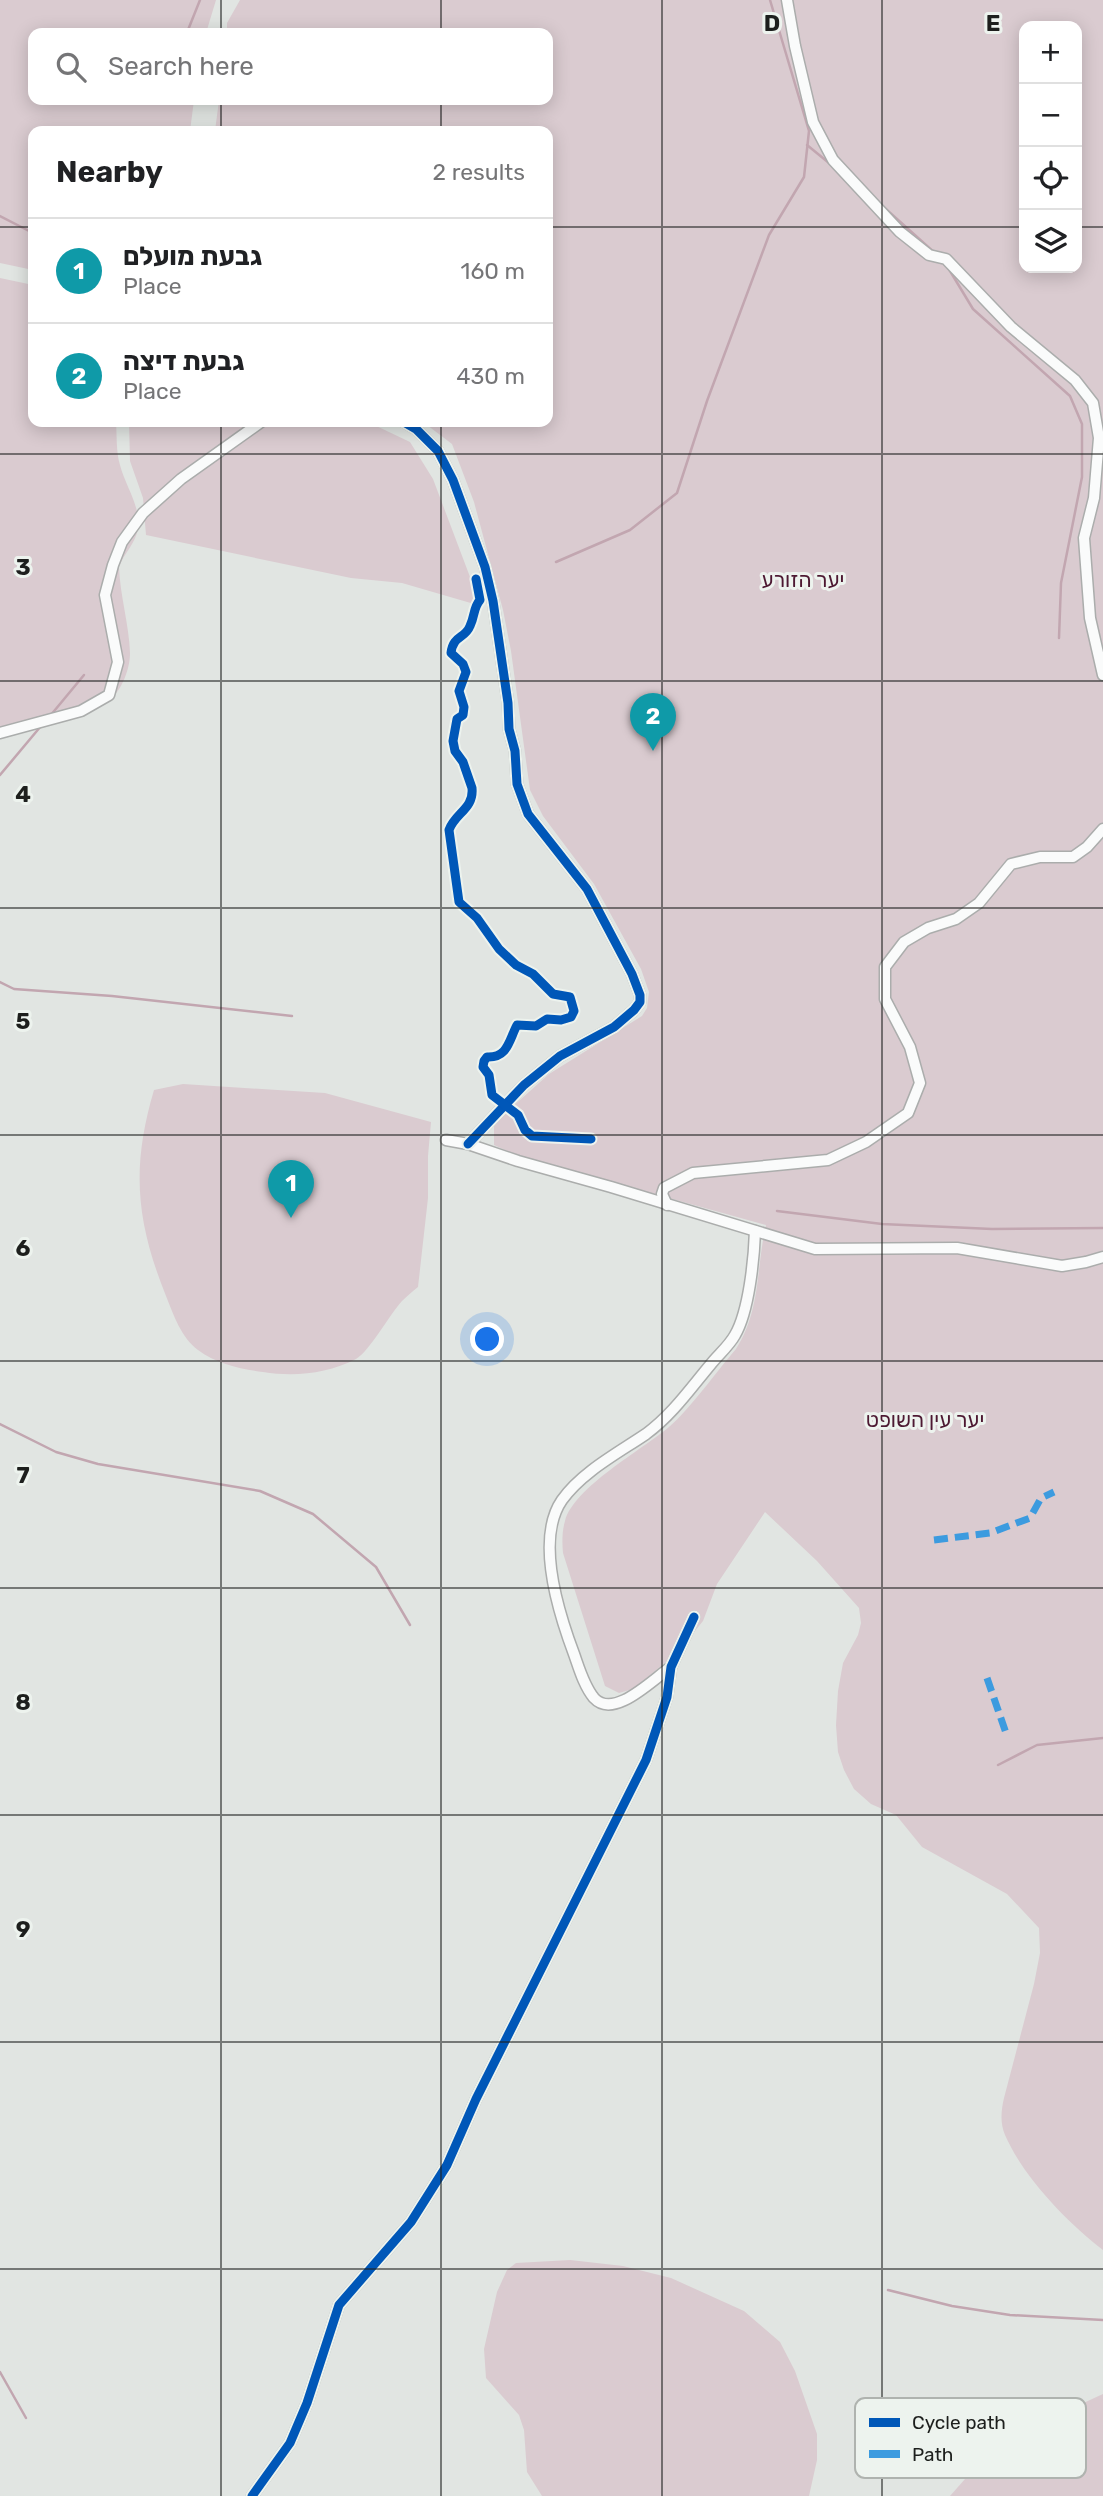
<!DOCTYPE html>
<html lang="en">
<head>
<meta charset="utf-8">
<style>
  body { margin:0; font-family:Rubik,"Noto Sans Hebrew",sans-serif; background:#f2f2f2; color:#202124 }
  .controls { position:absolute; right:21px; top:21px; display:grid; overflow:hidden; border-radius:14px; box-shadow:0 4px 18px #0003 }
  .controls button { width:63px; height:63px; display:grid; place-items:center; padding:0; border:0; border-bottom:2px solid #e0e0e0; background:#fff; color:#202124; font:35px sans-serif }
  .you { position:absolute; left:488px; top:1340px; width:24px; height:24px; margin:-18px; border:5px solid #fff; border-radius:50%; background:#1a73e8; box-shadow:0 0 0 10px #1a73e833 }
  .badge { display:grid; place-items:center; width:46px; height:46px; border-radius:50%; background:#626462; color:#fff; font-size:23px; font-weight:700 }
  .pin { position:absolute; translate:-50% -58px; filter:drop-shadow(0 2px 4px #0008) }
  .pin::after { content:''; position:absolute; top:37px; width:24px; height:21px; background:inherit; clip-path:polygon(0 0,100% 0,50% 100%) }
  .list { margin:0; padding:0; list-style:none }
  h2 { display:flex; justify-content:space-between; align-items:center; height:91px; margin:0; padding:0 28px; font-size:30px }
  h2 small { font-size:23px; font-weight:400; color:#757577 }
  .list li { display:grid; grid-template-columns:46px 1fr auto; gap:21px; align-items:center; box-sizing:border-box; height:105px; padding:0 28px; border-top:2px solid #e0e0e0 }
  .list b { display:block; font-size:26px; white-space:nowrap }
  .list p { margin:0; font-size:23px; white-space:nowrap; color:#757577 }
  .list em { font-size:23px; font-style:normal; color:#757577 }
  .icon { flex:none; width:38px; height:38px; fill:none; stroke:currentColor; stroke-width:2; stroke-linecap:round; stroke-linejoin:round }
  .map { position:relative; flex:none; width:1103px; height:2496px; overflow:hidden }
  .search { position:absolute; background:#fff; box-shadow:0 4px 18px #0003; left:28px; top:28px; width:525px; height:77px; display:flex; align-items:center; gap:18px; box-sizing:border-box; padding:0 24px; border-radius:14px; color:#757577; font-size:26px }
  .panel { position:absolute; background:#fff; box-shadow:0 4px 18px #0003; left:28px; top:126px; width:525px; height:301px; border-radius:14px }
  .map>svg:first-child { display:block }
  .green { fill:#dacbd0; fill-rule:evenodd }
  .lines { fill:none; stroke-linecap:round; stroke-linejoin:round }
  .stream { stroke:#c2a6b0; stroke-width:2.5 }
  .minor-casing { stroke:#abadac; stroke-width:13 }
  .minor { stroke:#fafbfb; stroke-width:10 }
  .quiet { stroke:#3c9bdf; stroke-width:7; stroke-dasharray:14 7; stroke-linecap:butt }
  .cycleway-casing { stroke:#edf3ee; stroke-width:13 }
  .cycleway { stroke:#0057b8; stroke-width:9 }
  .grid { fill:none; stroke:#1d1f1d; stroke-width:2; stroke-opacity:0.55 }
  .labels { text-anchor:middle; stroke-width:6; stroke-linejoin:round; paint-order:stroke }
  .park-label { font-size:21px; fill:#4d1932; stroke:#edf3ee }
  .key { fill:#edf3ee; stroke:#afb3af; stroke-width:2 }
  .key-label { font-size:19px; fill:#1d1f1d }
  .grid-label { font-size:23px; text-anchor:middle; font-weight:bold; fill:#1d1f1d; stroke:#edf3ee; stroke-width:6; stroke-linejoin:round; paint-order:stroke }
</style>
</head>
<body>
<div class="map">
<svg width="1103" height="2496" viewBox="0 0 1103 2496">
  <rect width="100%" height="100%" fill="#e1e5e2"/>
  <!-- green -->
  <g class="green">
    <polygon points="0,0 216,0 206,33 33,33 33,100 194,100 190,131 33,131 33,270 0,263"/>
    <path d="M240 0H1103V2250C1067 2222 1024 2178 1005 2135 1000 2123 1001 2111 1004 2098L1034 1984 1040 1953 1039 1928 1007 1894 922 1847 896 1815 871 1804 854 1789 844 1770 838 1752 836 1725 838 1691 843 1663 858 1635 861 1623 859 1608 817 1561 765 1512 717 1584 703 1621 678 1652 633 1689 619 1693 605 1686 563 1553C562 1542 562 1531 565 1521 574 1487 642 1450 669 1427 691 1408 716 1372 736 1349 761 1310 756 1268 766 1225L518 1156 494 1145V1124L501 1117 549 1074 642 1016 647 1008 649 992 641 969 594 884 543 816 530 790 511 651 503 610 474 502 452 444 423 422H548V131H215L219 100H548V33H227V23ZM1024 26H1077V268H1024Z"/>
    <path d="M0 278 33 285V422H116C117 436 116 452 120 465 125 485 141 507 138 528 136 543 124 553 119 567 120 596 129 624 130 653 130 669 122 690 109 701 91 716 25 725 0 731Z"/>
    <polygon points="129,422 368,422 410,442 433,479 481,606 402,583 351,578 146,535 143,498 130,461"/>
    <path d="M183 1084 325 1093 431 1122 428 1156V1198L418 1287C412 1292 407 1296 402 1301 390 1314 369 1352 356 1359 327 1374 294 1377 263 1372 240 1369 217 1364 198 1350 181 1337 174 1316 166 1296 136 1221 131 1168 154 1090Z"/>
    <polygon points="570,2260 623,2266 671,2278 744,2311 780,2342 795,2371 817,2434 817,2460 809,2496 542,2496 527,2472 524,2430 519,2415 486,2378 484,2349 497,2292 507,2270 516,2263"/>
    <polygon points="1103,2394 1103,2496 950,2496 988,2453 1016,2434"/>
  </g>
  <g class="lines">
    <!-- stream -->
    <g class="stream">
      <polyline points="188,30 200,0"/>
      <polyline points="807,145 829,163"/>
      <polyline points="878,202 936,254"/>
      <polyline points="0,216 33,233"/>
      <polyline points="947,266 973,309 1070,396 1082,424 1082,477 1061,583 1059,638"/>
      <polyline points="556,562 630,530 677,493 707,401 769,235 804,177 809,131 770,0"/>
      <polyline points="50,716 84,675"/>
      <polyline points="0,775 41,726"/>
      <polyline points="0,982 14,989 112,996 292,1016"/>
      <polyline points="777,1211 882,1224 992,1229 1103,1228"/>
      <polyline points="0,1424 56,1452 98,1464 260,1491 313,1514 376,1567 410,1625"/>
      <polyline points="998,1765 1037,1745 1103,1738"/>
      <polyline points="888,2290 952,2306 1010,2315 1103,2320"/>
      <polyline points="0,2372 26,2418"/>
    </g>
    <defs>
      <g id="minor">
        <polyline points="787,0 795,46 813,122 833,160 900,232 929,255 946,259 1011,327 1075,380 1093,403 1099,438 1094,498 1084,538 1090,618 1103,675"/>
        <polyline points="404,422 416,429 438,451 453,480 485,567 493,601 508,703 509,729 515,751 517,784 528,814 587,889 632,974 640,995 640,1002 634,1010 614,1027 560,1056 524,1085 468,1144"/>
        <polyline points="0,733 81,711 109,695 118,662 105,595 113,565 122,542 143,513 181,479 261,422"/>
        <polyline points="446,1140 468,1144 518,1161 611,1187 815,1249 957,1248 1062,1266 1086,1262 1103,1257"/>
        <polyline points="667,1205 662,1194 664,1188 693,1173 828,1160 866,1142 908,1113 920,1083 910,1047 885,999 885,967 904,942 928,928 956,919 979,903 1011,864 1040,857 1073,857 1087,847 1103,829"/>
        <path d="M671 1667C653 1679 614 1720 594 1698 584 1686 579 1668 574 1654 559 1614 535 1539 562 1500 582 1472 618 1453 646 1434 672 1415 690 1389 711 1364 718 1355 729 1346 735 1335 749 1311 754 1259 755 1231"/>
        <polyline points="252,2496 290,2443 307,2403 339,2305 411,2222 447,2165 476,2099 646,1760 667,1697 671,1667 694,1617"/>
      </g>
    </defs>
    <!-- minor casing -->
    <use href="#minor" class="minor-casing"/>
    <!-- minor -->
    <use href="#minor" class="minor"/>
    <!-- quiet -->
    <g class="quiet">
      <polyline points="934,1540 990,1533 1030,1518 1041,1498 1054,1492"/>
      <polyline points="987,1678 1007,1736"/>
    </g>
    <defs>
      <g id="cycleway">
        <polyline points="404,422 416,429 438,451 453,480 485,567 493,601 508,703 509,729 515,751 517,784 528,814 587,889 632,974 640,995 640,1002 634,1010 614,1027 560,1056 524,1085 468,1144"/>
        <path d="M476 579 480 600C473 608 475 616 470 626 465 639 453 635 451 653L463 664 466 672 459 691 464 707 463 715 457 719 453 741 455 751 463 762 472 788C474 809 455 813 449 830L459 902 477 918 499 949 516 965 533 974 553 994 570 997 574 1011 571 1017 561 1020 547 1019 536 1026 517 1025C509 1040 508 1058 487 1057L484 1061 483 1067 489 1075 492 1095 518 1115 525 1130 532 1136 591 1139"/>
        <polyline points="252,2496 290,2443 307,2403 339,2305 411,2222 447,2165 476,2099 646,1760 667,1697 671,1667 694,1617"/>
      </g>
    </defs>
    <!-- cycleway casing -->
    <use href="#cycleway" class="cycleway-casing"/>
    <!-- cycleway -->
    <use href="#cycleway" class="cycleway"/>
  </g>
  <!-- grid -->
  <path class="grid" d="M221 0V33M441 0V33M662 0V2496M882 0V2496M221 100V131M441 100V131M0 227H33M548 227H1024M1077 227H1103M221 422V2496M441 422V2496M0 454H1103M0 681H1103M0 908H1103M0 1135H1103M0 1361H1103M0 1588H1103M0 1815H1103M0 2042H1103M0 2269H1103"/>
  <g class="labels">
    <!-- park labels -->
    <g class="park-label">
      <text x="803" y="587">יער הזורע</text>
      <text x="925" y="1427">יער עין השופט</text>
    </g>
  </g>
  <!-- legend -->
  <rect x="855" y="2398" width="231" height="80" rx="10" class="key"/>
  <rect x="869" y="2418" width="31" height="9" fill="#0057b8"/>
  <rect x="869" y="2450" width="31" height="8" fill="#3c9bdf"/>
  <g class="key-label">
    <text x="912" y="2429">Cycle path</text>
    <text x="912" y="2461">Path</text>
  </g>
  <g class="grid-label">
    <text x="772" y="31">D</text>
    <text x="993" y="31">E</text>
    <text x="23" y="575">3</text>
    <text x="23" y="802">4</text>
    <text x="23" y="1029">5</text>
    <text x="23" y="1256">6</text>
    <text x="23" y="1483">7</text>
    <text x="23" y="1710">8</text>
    <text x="23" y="1937">9</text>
  </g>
</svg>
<div class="controls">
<button>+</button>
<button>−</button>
<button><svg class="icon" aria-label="locate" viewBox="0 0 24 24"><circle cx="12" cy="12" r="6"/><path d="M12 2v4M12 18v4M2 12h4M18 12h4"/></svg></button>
<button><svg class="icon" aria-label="layers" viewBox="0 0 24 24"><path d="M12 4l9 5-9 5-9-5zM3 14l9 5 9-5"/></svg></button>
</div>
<div class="you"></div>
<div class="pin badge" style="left:291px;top:1218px;background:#0f9aa8">1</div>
<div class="pin badge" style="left:653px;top:751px;background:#0f9aa8">2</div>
<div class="search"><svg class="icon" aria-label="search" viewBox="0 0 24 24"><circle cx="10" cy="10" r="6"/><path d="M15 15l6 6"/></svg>Search here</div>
<section class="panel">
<h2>Nearby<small>2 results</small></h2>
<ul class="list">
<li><span class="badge" style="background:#0f9aa8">1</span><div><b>גבעת מועלם</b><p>Place</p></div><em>160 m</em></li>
<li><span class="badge" style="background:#0f9aa8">2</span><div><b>גבעת דיצה</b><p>Place</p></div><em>430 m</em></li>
</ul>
</section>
</div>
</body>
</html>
